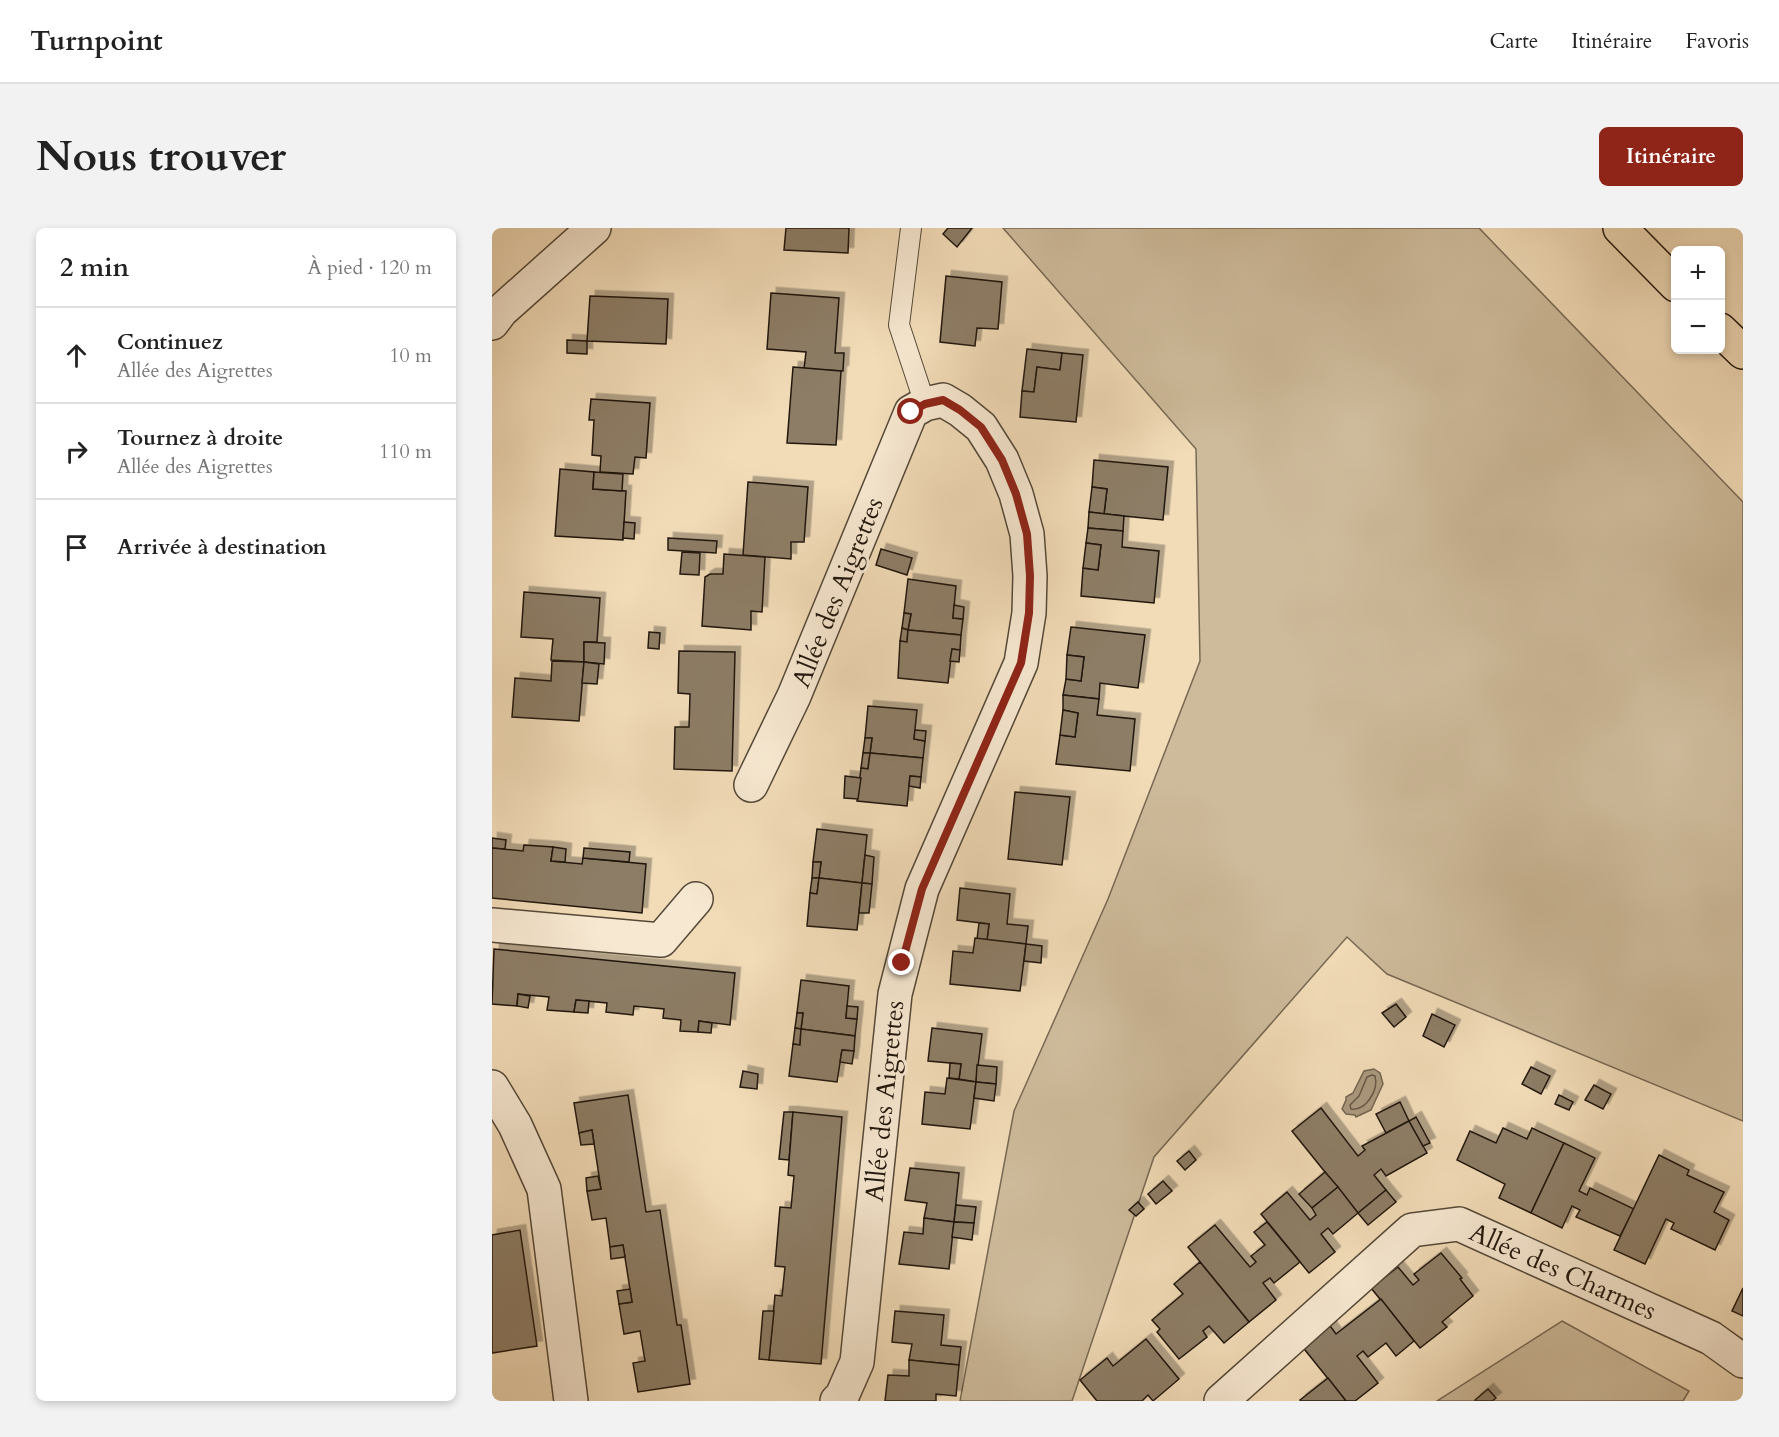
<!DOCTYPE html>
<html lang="fr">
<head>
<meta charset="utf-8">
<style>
  body { margin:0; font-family:Cardo,serif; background:#f2f2f2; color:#222 }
  .controls { position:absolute; right:18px; top:18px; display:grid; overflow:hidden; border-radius:9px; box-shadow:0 3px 9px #0003 }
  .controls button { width:54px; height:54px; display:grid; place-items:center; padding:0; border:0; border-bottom:2px solid #e0e0e0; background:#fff; color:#222; font:30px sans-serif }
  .stop { position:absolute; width:18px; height:18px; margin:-14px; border:4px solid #8f2418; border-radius:50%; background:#fff }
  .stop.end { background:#8f2418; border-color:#fff; box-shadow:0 2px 6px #0008 }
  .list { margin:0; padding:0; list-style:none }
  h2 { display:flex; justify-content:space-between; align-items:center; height:78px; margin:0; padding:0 24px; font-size:26px }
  h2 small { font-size:20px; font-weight:400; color:#767676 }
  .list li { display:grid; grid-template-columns:39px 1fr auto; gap:18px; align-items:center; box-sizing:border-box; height:96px; padding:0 24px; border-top:2px solid #e0e0e0 }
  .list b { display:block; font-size:22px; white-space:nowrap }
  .list p { margin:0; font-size:20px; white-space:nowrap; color:#767676 }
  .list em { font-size:20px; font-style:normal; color:#767676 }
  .icon { flex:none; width:33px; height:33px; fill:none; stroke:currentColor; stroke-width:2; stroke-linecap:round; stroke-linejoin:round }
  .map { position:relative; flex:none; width:1251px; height:1173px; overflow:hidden; border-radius:9px }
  header { display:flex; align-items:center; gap:36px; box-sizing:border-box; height:84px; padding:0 30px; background:#fff; border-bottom:2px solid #e0e0e0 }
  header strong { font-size:28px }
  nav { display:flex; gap:33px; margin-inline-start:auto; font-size:21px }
  .intro { display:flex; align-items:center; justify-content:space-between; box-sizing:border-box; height:144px; padding:0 36px }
  h1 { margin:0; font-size:42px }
  .button { padding:15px 27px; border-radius:9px; background:#8f2418; color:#fff; font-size:21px; font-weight:700 }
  main { display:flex; gap:36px; padding:0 36px }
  aside { flex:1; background:#fff; border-radius:9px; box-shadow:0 3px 9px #0003 }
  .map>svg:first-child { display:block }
  .green { fill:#cebb9b; stroke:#776954; stroke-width:1.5 }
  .water { fill:#ab997e; stroke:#736551; stroke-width:1.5 }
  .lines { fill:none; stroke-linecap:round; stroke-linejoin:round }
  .shore { stroke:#665846; stroke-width:1.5 }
  .building { fill:#8d7d66; stroke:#20170d; stroke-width:1.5; filter:url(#shadow) }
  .service-casing { stroke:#544838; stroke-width:22 }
  .minor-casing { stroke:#544838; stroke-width:36 }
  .primary-casing { stroke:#20170d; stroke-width:36 }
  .service { stroke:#f7e8d1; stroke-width:20 }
  .minor { stroke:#f7e8d1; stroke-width:33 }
  .primary { stroke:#f2dcb8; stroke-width:33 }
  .route { stroke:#8f2418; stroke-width:8 }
  .labels { text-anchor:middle; stroke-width:6; stroke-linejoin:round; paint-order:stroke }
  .street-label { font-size:26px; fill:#20170d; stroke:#f7e8d1 }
</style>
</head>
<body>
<header>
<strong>Turnpoint</strong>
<nav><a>Carte</a><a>Itinéraire</a><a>Favoris</a></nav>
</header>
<div class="intro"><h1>Nous trouver</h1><a class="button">Itinéraire</a></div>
<main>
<aside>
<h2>2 min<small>À pied · 120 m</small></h2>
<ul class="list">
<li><svg class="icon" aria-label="ahead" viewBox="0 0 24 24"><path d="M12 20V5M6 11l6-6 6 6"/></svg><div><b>Continuez</b><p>Allée des Aigrettes</p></div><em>10 m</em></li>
<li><svg class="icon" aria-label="right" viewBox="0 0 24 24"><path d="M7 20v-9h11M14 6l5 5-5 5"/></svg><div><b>Tournez à droite</b><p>Allée des Aigrettes</p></div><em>110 m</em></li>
<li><svg class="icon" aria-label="arrive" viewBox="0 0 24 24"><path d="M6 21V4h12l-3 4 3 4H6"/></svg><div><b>Arrivée à destination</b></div></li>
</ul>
</aside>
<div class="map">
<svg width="1251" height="1173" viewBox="0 0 1251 1173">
  <defs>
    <filter id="shadow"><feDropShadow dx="5.5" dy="-5.5" stdDeviation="0" flood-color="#0004"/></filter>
  </defs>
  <rect width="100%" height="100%" fill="#f2dcb8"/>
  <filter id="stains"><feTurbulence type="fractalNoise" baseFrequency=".00333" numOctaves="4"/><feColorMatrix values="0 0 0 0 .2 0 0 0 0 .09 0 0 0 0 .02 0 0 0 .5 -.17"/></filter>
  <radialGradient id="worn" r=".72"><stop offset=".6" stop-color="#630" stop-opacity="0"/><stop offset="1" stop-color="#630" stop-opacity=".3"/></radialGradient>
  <!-- green -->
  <g class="green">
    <polygon points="511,0 987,0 1251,274 1251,893 895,746 855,709 662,929 580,1173 468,1173 522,883 616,671 708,433 704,221"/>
    <polygon points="1070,1093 1197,1163 1191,1173 945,1173"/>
  </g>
  <!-- water -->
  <polygon class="water" points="882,841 888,845 891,856 879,882 864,889 863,887 854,886 850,881 854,872 854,869 861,865 872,843"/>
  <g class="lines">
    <!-- shore -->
    <path class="shore" d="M880 847 883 848C887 862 874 883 859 881L858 877 867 868 875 849Z"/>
  </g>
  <!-- building -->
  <g class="building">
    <polygon points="294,0 357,0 356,25 292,22"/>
    <polygon points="456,0 480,0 465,19 451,6"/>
    <polygon points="454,48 510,54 506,101 485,100 483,118 448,114"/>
    <polygon points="279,65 347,70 343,125 352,125 351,143 312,141 314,124 275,121"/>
    <polygon points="98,68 176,71 174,116 95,113"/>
    <polygon points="75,112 95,113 95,126 75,125"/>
    <polygon points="535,121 570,125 568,142 545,139 542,164 530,163"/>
    <polygon points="570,125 591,127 584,194 528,189 530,163 542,164 545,139 568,142"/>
    <polygon points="301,139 349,143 344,217 295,215"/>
    <polygon points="99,171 158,175 154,230 143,229 141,246 108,244 109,228 100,227 102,192 97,192"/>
    <polygon points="602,232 676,239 671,292 612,286 615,261 600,259"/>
    <polygon points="68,241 102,244 101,261 134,263 131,312 63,308"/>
    <polygon points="102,244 131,246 130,263 101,261"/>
    <polygon points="256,254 316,259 312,314 299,314 299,331 251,327"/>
    <polygon points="600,259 615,261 612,286 597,284"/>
    <polygon points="597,284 632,288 631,303 596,300"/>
    <polygon points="132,294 143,295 142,311 131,310"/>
    <polygon points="596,300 631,303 630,319 667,323 662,375 589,368 591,340 606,342 609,317 594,315"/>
    <polygon points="176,310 225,313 224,325 176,322"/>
    <polygon points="594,315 609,317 606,342 591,340"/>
    <polygon points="389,321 420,330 415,347 384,337"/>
    <polygon points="190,324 208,325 207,347 188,346"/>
    <polygon points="232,326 273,329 270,384 259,383 259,402 210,398 213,349 218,346 231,346"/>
    <polygon points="416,351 464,358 461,390 471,391 469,407 416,402 419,386 412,385"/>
    <polygon points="32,364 108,370 105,414 92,414 92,434 59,432 61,411 29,409"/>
    <polygon points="462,377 472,379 471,391 461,390"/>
    <polygon points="412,385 419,386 416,402 410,400"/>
    <polygon points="579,399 653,407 646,460 608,455 607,471 571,467 574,451 589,453 592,429 575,427"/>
    <polygon points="410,400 416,402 415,414 408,413"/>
    <polygon points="416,402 469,407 468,422 460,421 456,455 406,450 408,413 415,414"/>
    <polygon points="157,404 168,405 167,421 156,420"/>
    <polygon points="92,414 113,415 112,436 92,434"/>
    <polygon points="460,421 468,422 467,434 458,433"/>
    <polygon points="187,423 243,424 240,543 182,541 183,499 197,499 198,466 186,465"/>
    <polygon points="575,427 592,429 589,453 574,451"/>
    <polygon points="60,433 92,434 87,493 20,489 23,450 59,453"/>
    <polygon points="92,434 107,436 105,456 90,455"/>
    <polygon points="571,467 607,471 605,487 643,491 638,543 564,536 568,507 583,509 586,485 571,482"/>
    <polygon points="376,478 425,482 422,511 433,513 431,530 378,525 380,510 373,510"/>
    <polygon points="571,482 586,485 583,509 568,507"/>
    <polygon points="423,502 434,503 433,513 422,511"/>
    <polygon points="373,510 380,510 378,525 371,525"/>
    <polygon points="371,525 378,525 376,541 369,540"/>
    <polygon points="378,525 431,530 429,549 418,548 415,578 365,573 369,540 376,541"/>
    <polygon points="353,548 369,550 366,571 352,570"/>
    <polygon points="418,548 429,549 428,560 417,558"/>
    <polygon points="523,564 578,569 570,637 516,631"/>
    <polygon points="325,601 375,607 370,655 327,650 329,634 321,634"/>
    <polygon points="0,610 14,612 13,621 0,620"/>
    <polygon points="32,617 61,619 59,633 90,636 91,630 154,636 150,685 0,670 0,620 31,623"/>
    <polygon points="61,619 74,621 73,634 59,633"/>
    <polygon points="92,620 138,624 137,634 91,630"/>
    <polygon points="373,627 382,629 380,656 370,655"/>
    <polygon points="321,634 329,634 327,650 320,650"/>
    <polygon points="320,650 327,650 325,666 318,665"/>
    <polygon points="327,650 370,655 365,702 315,698 318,665 325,666"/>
    <polygon points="370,655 380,656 377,685 367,685"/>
    <polygon points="468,660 518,666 515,696 536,698 534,716 495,712 497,696 465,692"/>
    <polygon points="487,695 497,696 495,712 485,711"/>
    <polygon points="483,710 534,716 528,763 458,756 461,723 481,725"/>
    <polygon points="534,716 550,718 549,735 532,733"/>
    <polygon points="2,721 243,745 238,797 207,793 206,804 188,803 189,792 171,790 172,781 142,778 141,787 114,784 115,775 84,772 82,784 55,782 57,769 26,766 25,778 0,776"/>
    <polygon points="309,752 357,758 354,790 365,791 363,808 309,801 311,785 305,785"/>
    <polygon points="26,766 38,768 36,780 25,778"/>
    <polygon points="84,772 97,773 96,785 82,784"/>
    <polygon points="904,776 914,789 902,799 890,785"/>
    <polygon points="355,778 366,779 365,791 354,790"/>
    <polygon points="305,785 311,785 309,801 303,800"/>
    <polygon points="940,786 963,797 952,819 931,808"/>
    <polygon points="207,793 220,795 219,805 206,804"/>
    <polygon points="303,800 309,801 308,817 301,816"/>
    <polygon points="440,800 490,806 484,854 467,851 469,836 436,833"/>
    <polygon points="309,801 363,808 362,823 350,822 345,854 297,848 301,816 308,817"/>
    <polygon points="350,822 362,823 360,836 348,834"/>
    <polygon points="458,835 469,836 467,851 457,850"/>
    <polygon points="485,837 505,839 504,856 484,854"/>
    <polygon points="1039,839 1058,848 1049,866 1030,856"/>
    <polygon points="251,843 266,846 265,861 248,859"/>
    <polygon points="455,850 484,854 478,901 430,896 433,864 453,866"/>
    <polygon points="484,854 504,856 502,873 482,870"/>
    <polygon points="1102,857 1119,866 1111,881 1093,872"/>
    <polygon points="136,867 154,984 168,982 185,1097 189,1097 198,1156 146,1164 141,1135 153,1133 148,1103 132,1106 127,1076 140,1074 131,1017 118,1019 114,990 100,992 95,963 109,961 100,902 87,905 82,875"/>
    <polygon points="1067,867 1081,874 1077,882 1063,876"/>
    <polygon points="908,874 917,893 894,905 884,886"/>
    <polygon points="829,880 866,928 873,922 870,918 917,893 935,925 894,948 889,941 882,947 894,962 866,985 800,903"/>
    <polygon points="292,884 301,884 297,932 287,931"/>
    <polygon points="301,884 350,889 329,1136 277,1132 283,1067 290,1068 293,1039 283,1038 288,979 299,980 302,948 296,947"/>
    <polygon points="924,889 938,915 931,918 917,893"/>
    <polygon points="1011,900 1035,911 1040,900 1072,915 1039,985 1007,970 1013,956 965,932 978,903 1004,915"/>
    <polygon points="100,902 102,916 89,917 87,905"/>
    <polygon points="1072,915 1103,930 1087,963 1095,967 1098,960 1142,981 1128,1008 1084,989 1088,982 1080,978 1070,1000 1039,985"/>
    <polygon points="697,923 704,932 693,942 685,933"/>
    <polygon points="1167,927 1197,942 1195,947 1232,964 1222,984 1237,992 1223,1022 1179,1001 1182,995 1174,991 1153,1036 1122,1022"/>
    <polygon points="418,940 467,945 462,994 432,990 435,975 413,972"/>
    <polygon points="833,944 846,959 820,980 807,966"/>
    <polygon points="106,948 109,961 95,963 94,950"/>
    <polygon points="671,953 680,963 664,976 656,966"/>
    <polygon points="846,959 866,985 841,1006 836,1000 829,1006 843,1024 817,1045 769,986 795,964 818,992 824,987 820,980"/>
    <polygon points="894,962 904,974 876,997 866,985"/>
    <polygon points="646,974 652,981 644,988 637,982"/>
    <polygon points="464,977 484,979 482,995 462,994"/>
    <polygon points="432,990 462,994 457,1041 407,1036 412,1004 431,1006"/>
    <polygon points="462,994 482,995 480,1012 460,1009"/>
    <polygon points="775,994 808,1034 782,1055 778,1050 771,1055 784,1072 757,1094 696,1019 723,997 758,1039 764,1034 759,1028 773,1017 762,1004"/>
    <polygon points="28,1002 45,1118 0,1125 0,1007"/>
    <polygon points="131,1017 133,1029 119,1031 118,1019"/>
    <polygon points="949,1025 970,1050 968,1051 981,1068 950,1094 955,1099 928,1120 879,1060 906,1039 921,1057 927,1052 922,1046"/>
    <polygon points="708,1034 757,1094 732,1115 717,1098 711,1103 715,1109 687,1131 665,1104 668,1101 660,1092 691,1066 682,1056"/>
    <polygon points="1251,1060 1251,1088 1240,1083"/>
    <polygon points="138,1061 140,1074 127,1076 125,1063"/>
    <polygon points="889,1071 922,1113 904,1128 894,1115 876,1129 871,1123 865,1128 886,1155 863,1173 854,1173 809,1117 836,1095 844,1106"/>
    <polygon points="271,1083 282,1083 277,1132 267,1131"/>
    <polygon points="403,1083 452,1087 449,1117 469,1119 467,1137 417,1132 420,1116 400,1114"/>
    <polygon points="654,1111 687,1151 661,1173 656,1167 650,1173 605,1173 588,1152 615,1130 621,1138"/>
    <polygon points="417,1132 467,1137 464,1168 444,1166 444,1173 393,1173 396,1147 417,1148"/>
    <polygon points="836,1150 854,1173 809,1173 808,1172"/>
    <polygon points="996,1161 1004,1170 1000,1173 984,1173 983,1172"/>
  </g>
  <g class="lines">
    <defs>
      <polyline id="service" points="419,0 407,97 433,176"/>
      <g id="minor">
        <polyline points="0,95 9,83 102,0"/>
        <polyline points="259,557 302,468 419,184 433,176 451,172 468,182 489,199 510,232 524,266 535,306 538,348 537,385 529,435 430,661 403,766 365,1134 350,1168 345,1173"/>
        <polyline points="0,697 169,712 204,671"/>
        <polyline points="0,859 23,897 52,961 79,1173"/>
        <polyline points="729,1173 920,1002 967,996 1219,1110 1251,1133"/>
      </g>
      <g id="primary">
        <polyline points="1128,0 1184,57"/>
        <polyline points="1228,102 1251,124"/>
      </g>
    </defs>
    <!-- service casing -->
    <use href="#service" class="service-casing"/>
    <!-- minor casing -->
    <use href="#minor" class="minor-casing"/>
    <!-- primary casing -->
    <use href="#primary" class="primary-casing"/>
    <!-- service -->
    <use href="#service" class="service"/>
    <!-- minor -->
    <use href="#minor" class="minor"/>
    <!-- primary -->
    <use href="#primary" class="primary"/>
  </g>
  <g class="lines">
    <!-- route -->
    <polyline class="route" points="410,735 430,661 529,435 537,385 538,348 535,306 524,266 510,232 489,199 468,182 451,172 433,176 419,184"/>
  </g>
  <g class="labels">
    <!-- street labels -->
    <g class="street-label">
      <text transform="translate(345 364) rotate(-68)" y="9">Allée des Aigrettes</text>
      <text transform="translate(392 873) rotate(-84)" y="9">Allée des Aigrettes</text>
      <text transform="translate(1071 1043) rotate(24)" y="9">Allée des Charmes</text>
    </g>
  </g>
  <rect width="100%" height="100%" filter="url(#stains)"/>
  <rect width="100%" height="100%" fill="url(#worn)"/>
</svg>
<div class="controls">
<button>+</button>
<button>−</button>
</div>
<div class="stop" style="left:419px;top:184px"></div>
<div class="stop end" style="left:410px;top:735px"></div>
</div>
</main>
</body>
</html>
